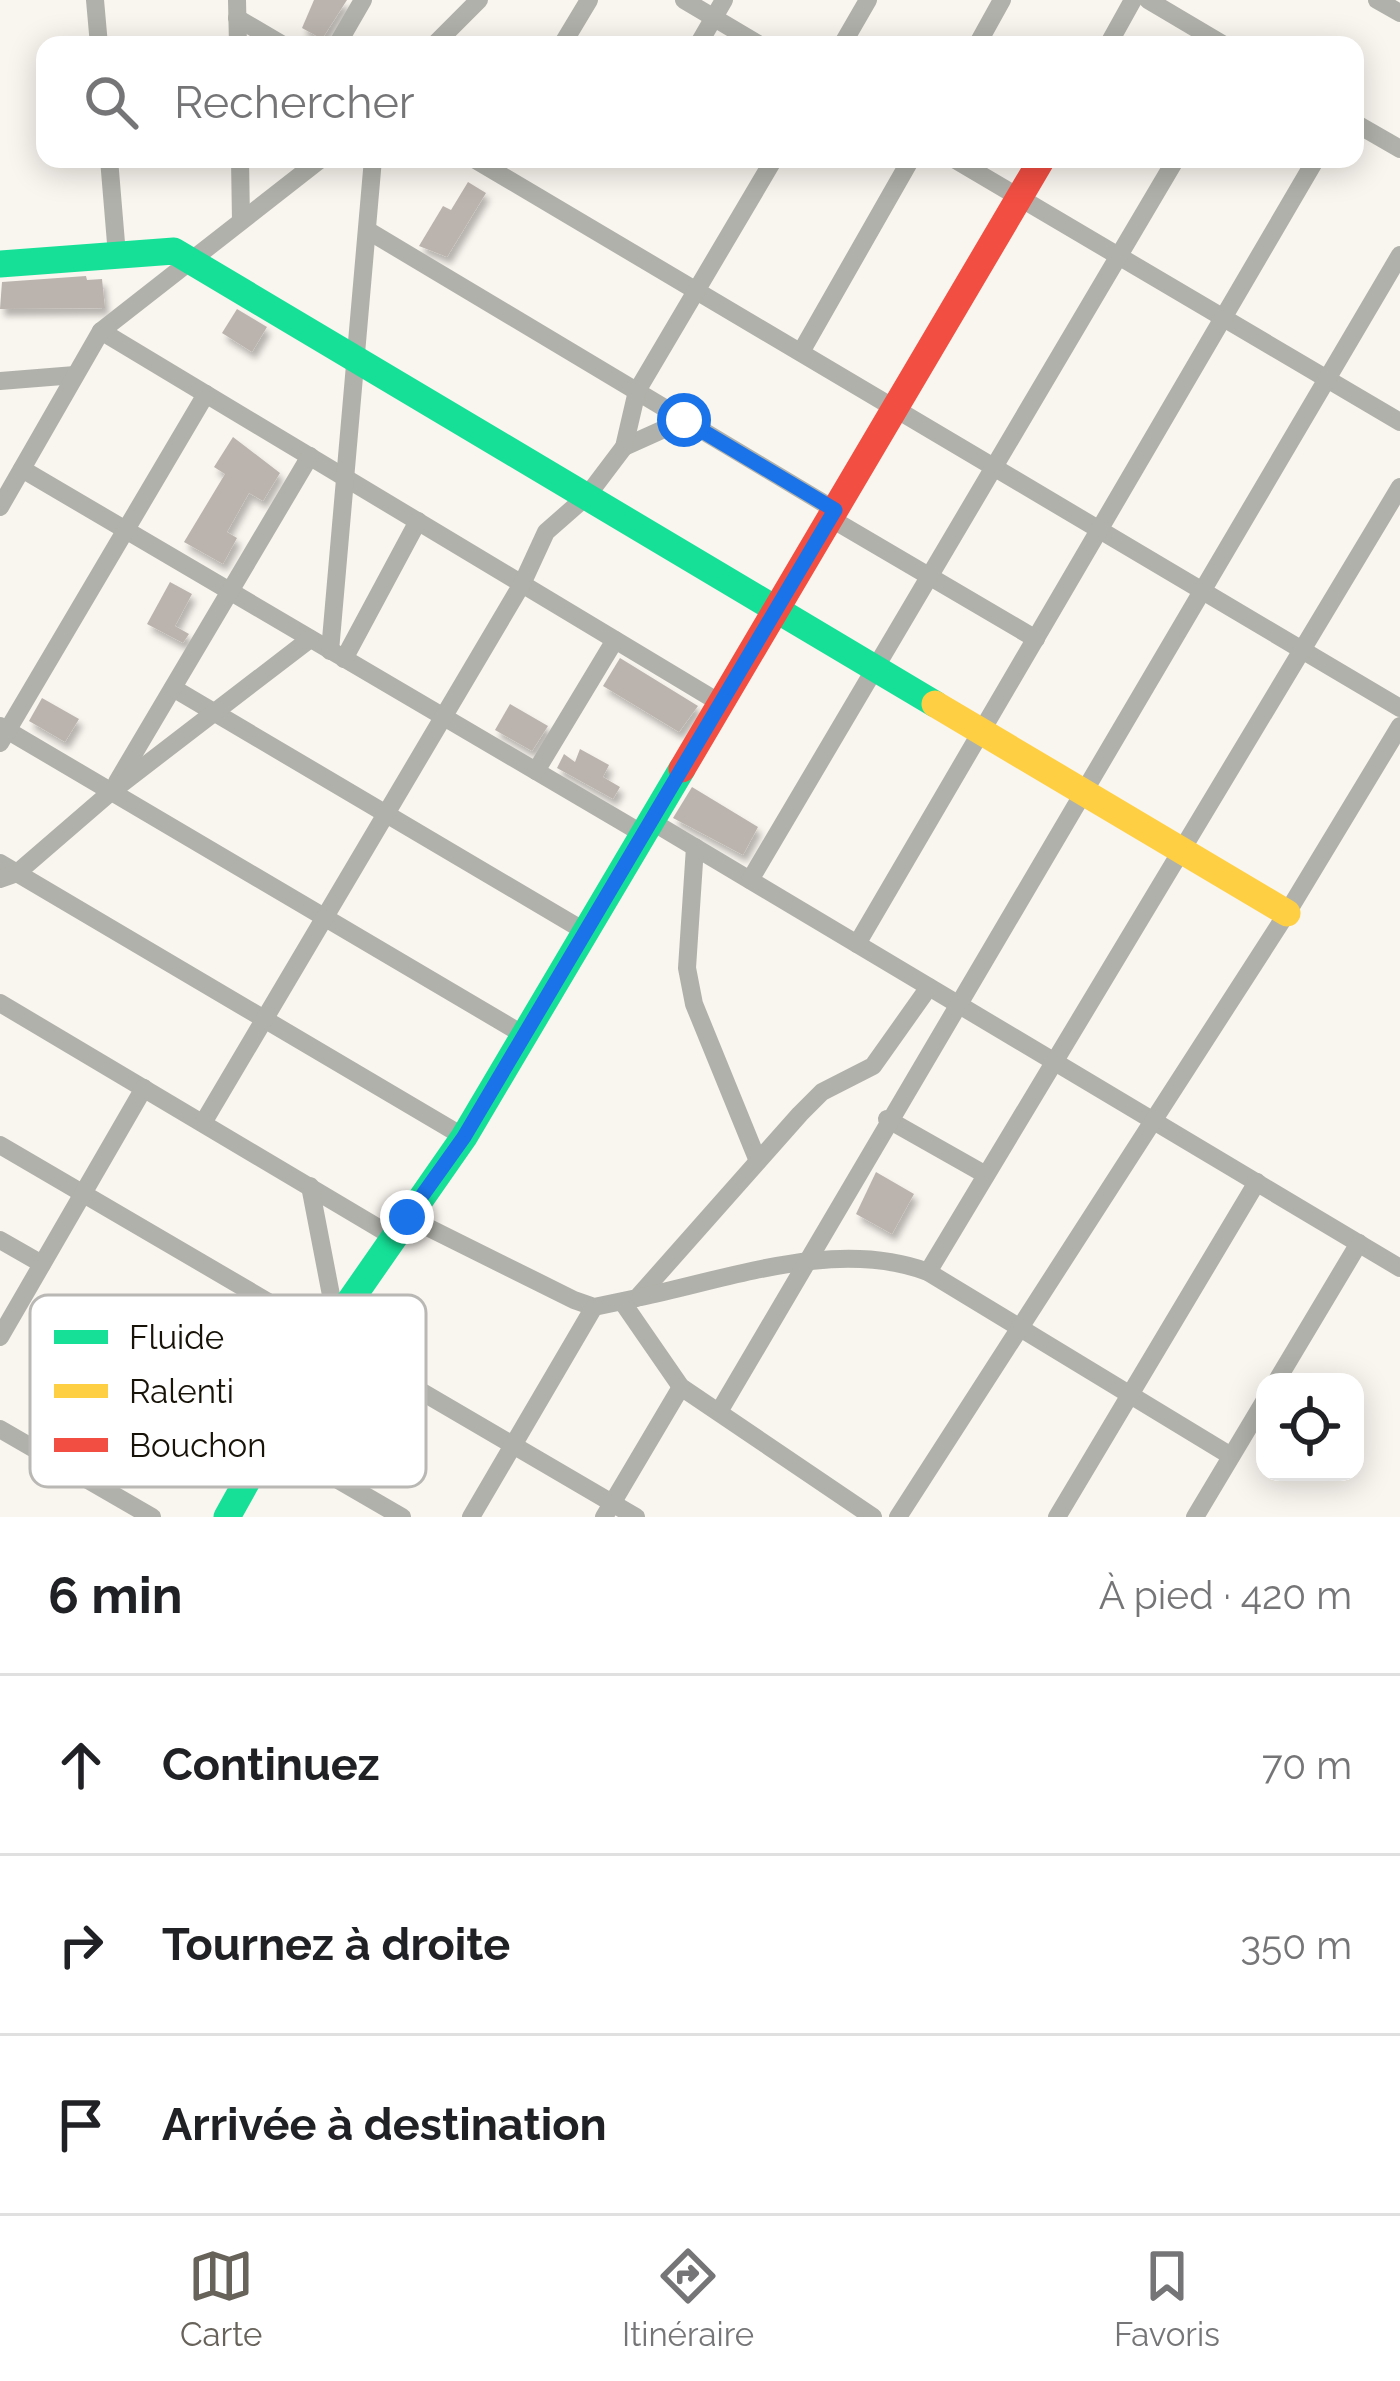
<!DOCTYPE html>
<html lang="fr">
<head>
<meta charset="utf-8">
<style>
  body { margin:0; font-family:Raleway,sans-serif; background:#f6f6f6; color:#202124 }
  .controls { position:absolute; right:36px; bottom:36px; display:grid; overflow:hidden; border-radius:24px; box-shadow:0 6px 30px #0003 }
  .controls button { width:108px; height:108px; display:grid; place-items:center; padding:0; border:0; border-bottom:3px solid #e0e0e0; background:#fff; color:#202124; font:60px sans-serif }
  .stop { position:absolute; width:36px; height:36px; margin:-27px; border:9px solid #1a73e8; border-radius:50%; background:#fff }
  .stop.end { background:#1a73e8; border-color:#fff; box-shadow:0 3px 12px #0008 }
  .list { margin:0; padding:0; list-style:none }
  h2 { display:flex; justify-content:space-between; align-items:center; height:156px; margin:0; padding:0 48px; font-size:51px }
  h2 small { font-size:39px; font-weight:400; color:#757577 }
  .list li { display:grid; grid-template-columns:78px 1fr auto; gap:36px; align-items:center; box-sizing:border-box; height:180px; padding:0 48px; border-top:3px solid #e0e0e0 }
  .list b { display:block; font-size:45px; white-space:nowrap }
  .list em { font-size:39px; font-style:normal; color:#757577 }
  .icon { flex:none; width:66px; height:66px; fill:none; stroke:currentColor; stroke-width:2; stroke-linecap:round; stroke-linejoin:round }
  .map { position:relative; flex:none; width:1400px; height:1517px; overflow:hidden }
  .search { position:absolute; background:#fff; box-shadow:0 6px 30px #0003; left:36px; right:36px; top:36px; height:132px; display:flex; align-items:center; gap:30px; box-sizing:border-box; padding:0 42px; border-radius:24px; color:#757577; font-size:45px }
  .sheet { height:696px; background:#fff }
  nav { display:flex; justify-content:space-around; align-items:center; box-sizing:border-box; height:168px; border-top:3px solid #e0e0e0; background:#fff; font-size:33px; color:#757577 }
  nav a { display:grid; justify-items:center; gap:6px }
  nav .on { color:#67625a }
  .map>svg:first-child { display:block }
  .building { fill:#bbb4ae; filter:url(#shadow) }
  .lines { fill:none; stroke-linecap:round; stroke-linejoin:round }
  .street { stroke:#b0b1aa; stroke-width:18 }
  .fast { stroke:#16e098; stroke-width:27 }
  .slow { stroke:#ffcf43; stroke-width:27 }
  .jam { stroke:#f24e42; stroke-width:27 }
  .route { stroke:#1a73e8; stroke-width:15 }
  .key { fill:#fff; stroke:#bab8b5; stroke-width:3 }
  .key-label { font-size:33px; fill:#181309 }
</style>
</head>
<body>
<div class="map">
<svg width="1400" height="1517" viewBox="0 0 1400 1517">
  <defs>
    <filter id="shadow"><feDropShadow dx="4" dy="7" stdDeviation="3" flood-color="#0004"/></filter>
  </defs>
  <rect width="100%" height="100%" fill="#f9f5ef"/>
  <!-- building -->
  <g class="building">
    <polygon points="314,0 347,0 322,39 302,28"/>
    <polygon points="468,182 486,193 447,257 419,246 443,206 451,210"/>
    <polygon points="86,276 87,280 102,279 105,308 0,309 2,282"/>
    <polygon points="237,309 267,327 252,352 222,333"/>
    <polygon points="233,437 280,473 263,501 249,493 227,532 237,538 223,564 184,542 225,474 214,467"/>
    <polygon points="170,582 192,594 175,626 189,634 183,643 147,624"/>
    <polygon points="620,658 698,706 679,732 603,686"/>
    <polygon points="42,698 79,719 65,742 29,721"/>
    <polygon points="510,704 548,726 532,751 495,730"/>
    <polygon points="580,749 609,765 603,777 620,787 613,799 557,768 564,754 575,762"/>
    <polygon points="692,787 758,827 743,855 673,818"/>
    <polygon points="876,1172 914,1194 892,1234 856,1214"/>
  </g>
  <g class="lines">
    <!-- street -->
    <g class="street">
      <polyline points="95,0 99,45"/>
      <polyline points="237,0 238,45"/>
      <polyline points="684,0 760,45"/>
      <polyline points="1148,0 1224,45"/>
      <polyline points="1377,0 1400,13"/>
      <polyline points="237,18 283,45"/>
      <polyline points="337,45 363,0"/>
      <polyline points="434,45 479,0"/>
      <polyline points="562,45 589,0"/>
      <polyline points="698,45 724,0"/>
      <polyline points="842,45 868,0"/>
      <polyline points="977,45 1002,0"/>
      <polyline points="1108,45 1133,0"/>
      <polyline points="1355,123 1400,149"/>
      <polyline points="109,159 117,255"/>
      <polyline points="240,159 241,221"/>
      <polyline points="474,159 1400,708"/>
      <polyline points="954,159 1400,422"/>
      <polyline points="367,230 835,510"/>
      <polyline points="101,331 720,703"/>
      <polyline points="801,352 911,159"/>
      <polyline points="0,381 75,375"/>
      <polyline points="624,447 684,420"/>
      <polyline points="22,469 643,834"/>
      <polyline points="0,507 101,331 321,159"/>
      <polyline points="830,518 1036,639"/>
      <polyline points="330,651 373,159"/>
      <polyline points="344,659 418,521"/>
      <polyline points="173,688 586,932"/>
      <polyline points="0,726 524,1035"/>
      <polyline points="0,743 206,394"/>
      <polyline points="536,771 615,640"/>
      <polyline points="117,782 310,456"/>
      <polyline points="651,821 1400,1268"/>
      <polyline points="695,847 687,968 694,1004 758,1161"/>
      <polyline points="0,863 464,1137"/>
      <polyline points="0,879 17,873 112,791 310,639"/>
      <polyline points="750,880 1176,159"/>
      <polyline points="857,944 1316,159"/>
      <polyline points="0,1003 392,1236"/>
      <polyline points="887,1119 986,1175"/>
      <polyline points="203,1123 522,584 546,532 587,496 624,447 637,391 774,159"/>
      <polyline points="0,1145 636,1517"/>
      <polyline points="310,1186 336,1321"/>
      <polyline points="407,1217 574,1300 594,1307 637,1298 800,1114 822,1092 873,1066 929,987"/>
      <polyline points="0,1240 42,1264"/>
      <polyline points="928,1272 1400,487"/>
      <path d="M641 1297C731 1278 838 1238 928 1272L1231 1456"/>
      <polyline points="623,1303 681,1387 873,1517"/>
      <polyline points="0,1337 144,1088"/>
      <polyline points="1276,1382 1359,1243"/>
      <polyline points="720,1410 1400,255"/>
      <polyline points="0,1429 152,1517"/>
      <polyline points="271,1441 402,1517"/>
      <polyline points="471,1517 594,1307"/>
      <polyline points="604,1517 681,1387"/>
      <polyline points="898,1517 1287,913 1400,726"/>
      <polyline points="1057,1517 1257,1182"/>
      <polyline points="1195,1517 1265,1400"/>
    </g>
    <!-- fast -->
    <g class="fast">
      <polyline points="0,264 174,251 935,704"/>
      <polyline points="227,1517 336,1321 464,1137 682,769"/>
    </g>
    <!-- slow -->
    <polyline class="slow" points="935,704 1287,913"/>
    <!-- jam -->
    <polyline class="jam" points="682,769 1042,159"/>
  </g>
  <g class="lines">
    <!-- route -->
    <polyline class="route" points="407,1217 464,1137 835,510 684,420"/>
  </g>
  <!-- legend -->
  <rect x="30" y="1295" width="396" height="192" rx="18" class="key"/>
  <rect x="54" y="1330" width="54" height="14" fill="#16e098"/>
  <rect x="54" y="1384" width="54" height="14" fill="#ffcf43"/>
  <rect x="54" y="1438" width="54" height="14" fill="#f24e42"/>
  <g class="key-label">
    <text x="129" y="1349">Fluide</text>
    <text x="129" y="1403">Ralenti</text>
    <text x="129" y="1457">Bouchon</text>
  </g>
</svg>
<div class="controls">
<button><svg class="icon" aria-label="locate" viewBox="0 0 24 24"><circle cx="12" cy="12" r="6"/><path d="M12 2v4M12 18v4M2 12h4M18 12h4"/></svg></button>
</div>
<div class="stop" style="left:684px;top:420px"></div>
<div class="stop end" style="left:407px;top:1217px"></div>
<div class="search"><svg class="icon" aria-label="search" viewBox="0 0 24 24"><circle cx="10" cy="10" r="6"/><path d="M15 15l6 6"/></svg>Rechercher</div>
</div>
<section class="sheet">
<h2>6 min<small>À pied · 420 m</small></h2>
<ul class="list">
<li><svg class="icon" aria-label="ahead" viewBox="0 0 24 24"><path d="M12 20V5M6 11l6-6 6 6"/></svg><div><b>Continuez</b></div><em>70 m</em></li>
<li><svg class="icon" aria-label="right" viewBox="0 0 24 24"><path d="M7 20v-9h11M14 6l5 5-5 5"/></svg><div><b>Tournez à droite</b></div><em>350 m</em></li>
<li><svg class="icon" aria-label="arrive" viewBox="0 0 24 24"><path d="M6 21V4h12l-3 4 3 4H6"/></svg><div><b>Arrivée à destination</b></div></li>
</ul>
</section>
<nav>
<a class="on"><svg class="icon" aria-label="map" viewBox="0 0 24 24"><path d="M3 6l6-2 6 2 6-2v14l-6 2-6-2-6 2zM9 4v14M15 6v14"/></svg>Carte</a>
<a><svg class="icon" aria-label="directions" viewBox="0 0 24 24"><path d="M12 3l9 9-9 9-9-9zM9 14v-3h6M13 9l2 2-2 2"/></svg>Itinéraire</a>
<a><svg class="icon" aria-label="saved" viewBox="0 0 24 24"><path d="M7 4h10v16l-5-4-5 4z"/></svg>Favoris</a>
</nav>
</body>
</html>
